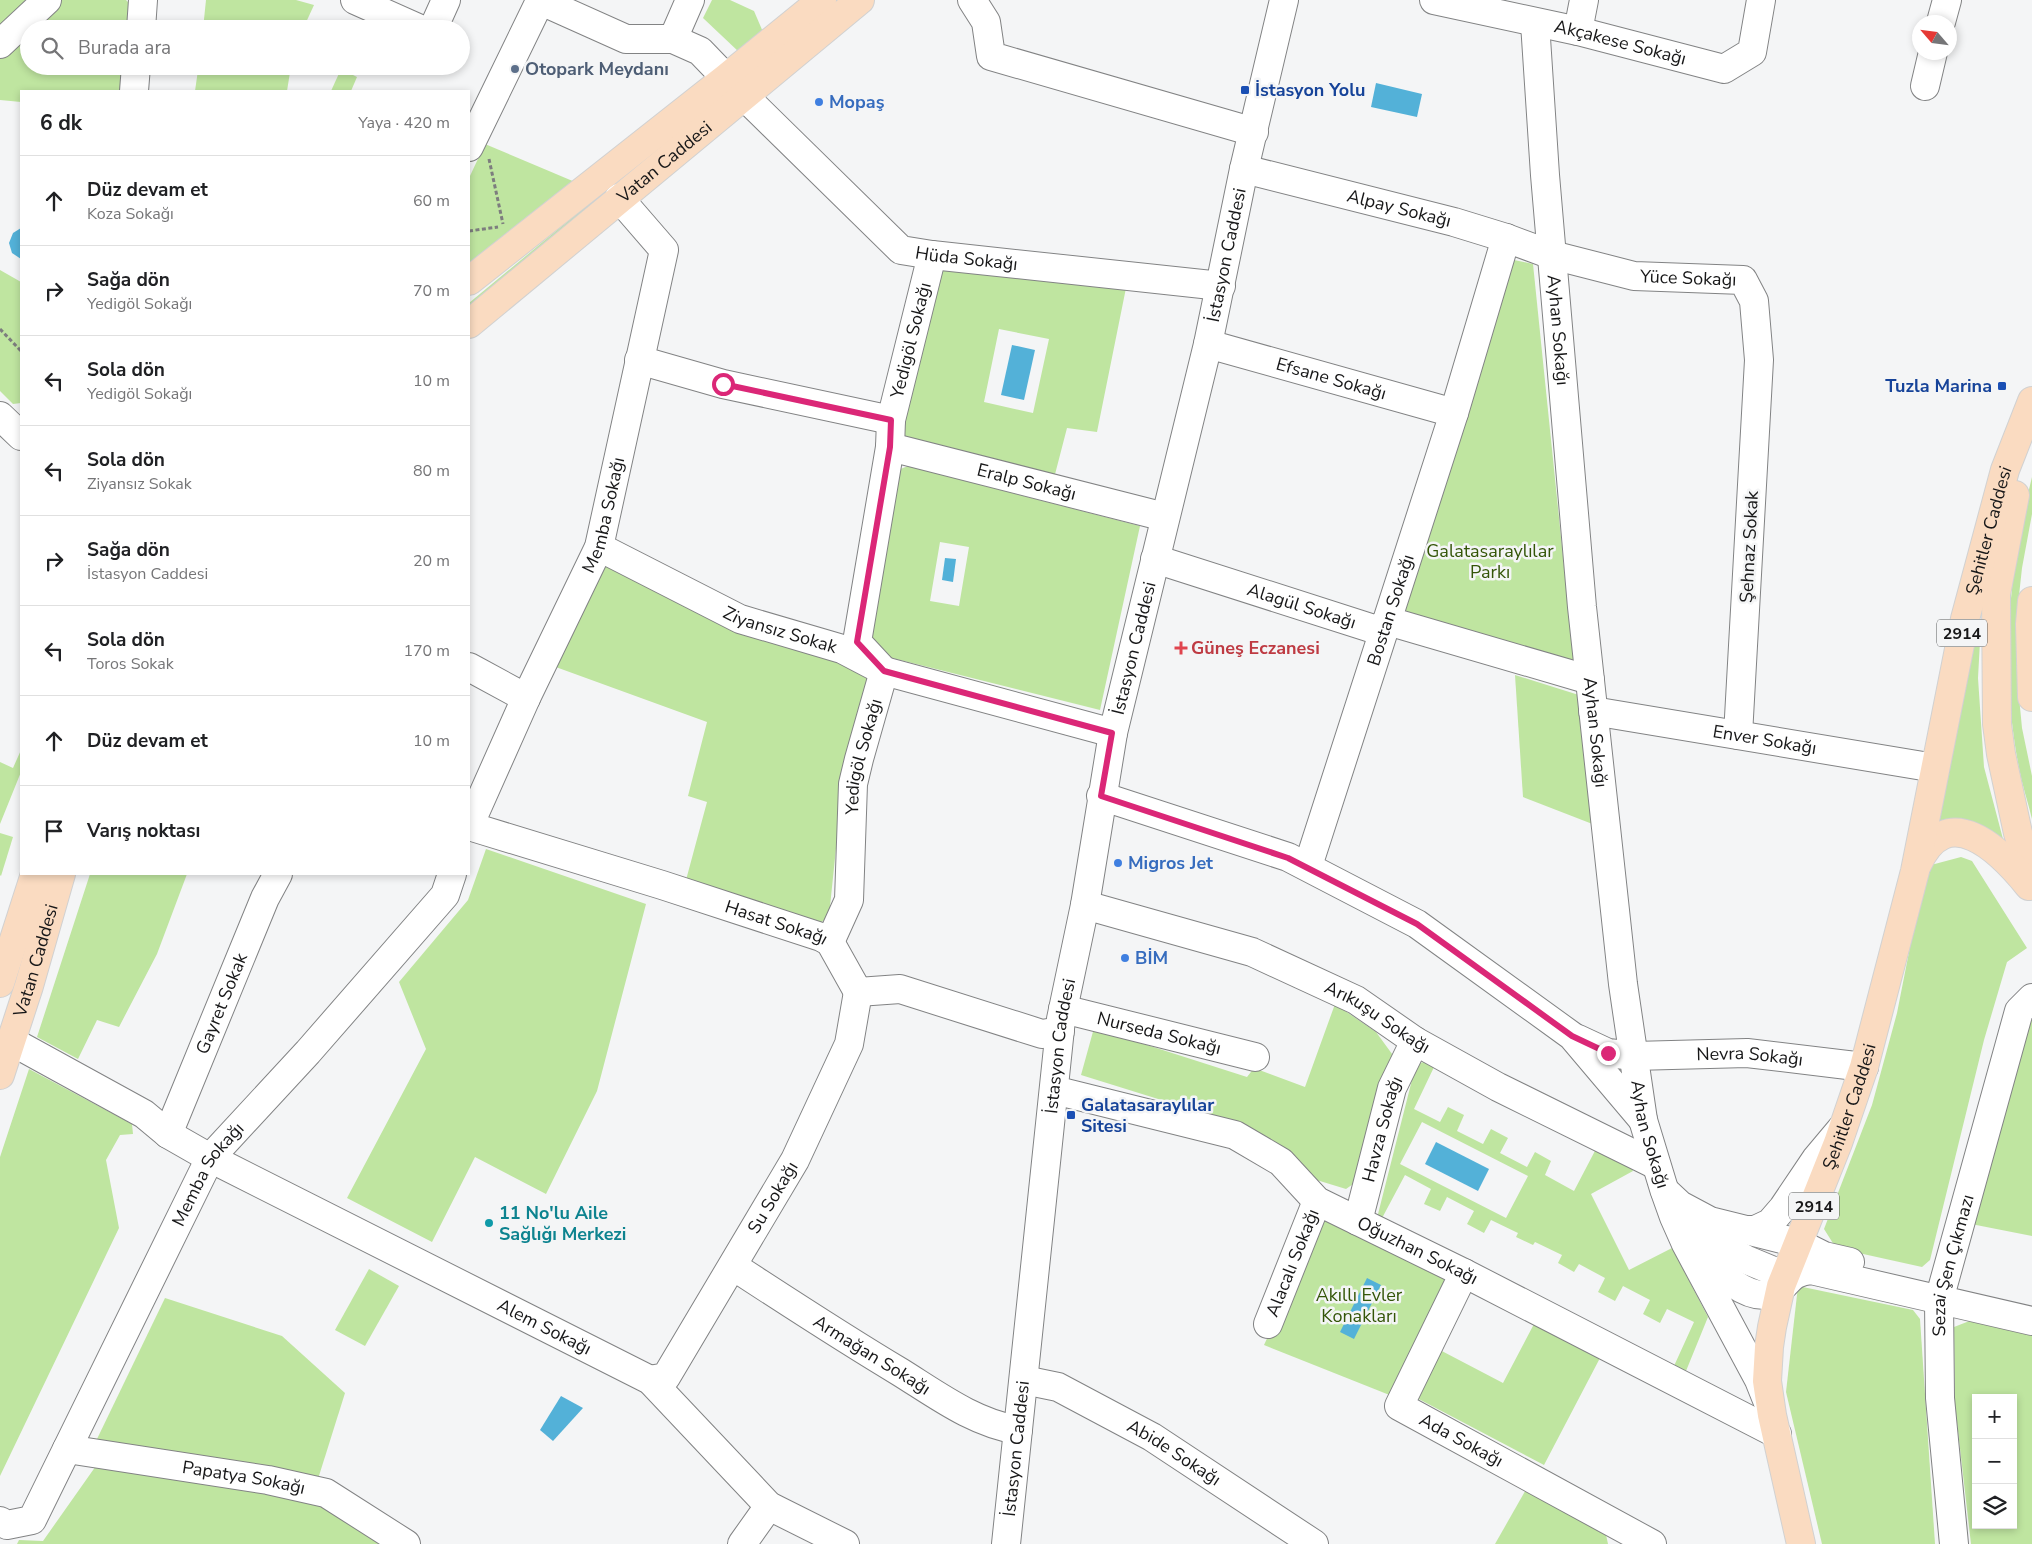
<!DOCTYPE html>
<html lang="tr">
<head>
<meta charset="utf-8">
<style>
  body { margin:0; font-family:"Nunito Sans",sans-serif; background:#f2f2f2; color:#202124 }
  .controls { position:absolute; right:15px; bottom:15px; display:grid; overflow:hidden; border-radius:0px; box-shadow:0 2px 8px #0003 }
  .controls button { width:45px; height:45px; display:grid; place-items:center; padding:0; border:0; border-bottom:1px solid #e0e0e0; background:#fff; color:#202124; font:25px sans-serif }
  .compass { position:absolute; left:1912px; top:15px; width:45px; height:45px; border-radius:50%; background:#fff; box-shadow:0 2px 8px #0003; rotate:298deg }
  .stop { position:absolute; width:15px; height:15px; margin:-11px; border:4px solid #db2777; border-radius:50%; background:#fff }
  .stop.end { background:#db2777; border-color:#fff; box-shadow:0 1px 5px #0008 }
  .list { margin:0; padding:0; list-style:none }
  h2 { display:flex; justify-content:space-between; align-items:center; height:65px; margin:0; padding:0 20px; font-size:21px }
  h2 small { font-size:16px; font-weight:400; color:#757577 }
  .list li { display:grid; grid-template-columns:32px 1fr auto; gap:15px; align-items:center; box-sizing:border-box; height:90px; padding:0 20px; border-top:1px solid #e0e0e0 }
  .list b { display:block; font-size:19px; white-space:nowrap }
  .list p { margin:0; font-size:16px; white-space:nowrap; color:#757577 }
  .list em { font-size:16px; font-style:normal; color:#757577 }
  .icon { flex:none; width:28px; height:28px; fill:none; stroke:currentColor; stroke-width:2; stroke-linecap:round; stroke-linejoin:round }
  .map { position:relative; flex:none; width:2032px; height:1544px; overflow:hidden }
  .search { position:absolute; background:#fff; box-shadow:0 2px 8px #0003; left:20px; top:20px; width:450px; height:55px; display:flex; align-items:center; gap:12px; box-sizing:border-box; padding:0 18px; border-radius:28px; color:#757577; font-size:19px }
  .panel { position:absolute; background:#fff; box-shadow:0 2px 8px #0003; left:20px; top:90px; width:450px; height:785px; border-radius:0px }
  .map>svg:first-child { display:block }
  .green { fill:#bfe5a0; fill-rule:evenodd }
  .water { fill:#53b1d8 }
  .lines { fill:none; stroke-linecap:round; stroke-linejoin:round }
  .minor-casing { stroke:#828384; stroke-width:30 }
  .major-casing { stroke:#d1d1d1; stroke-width:30 }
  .path { stroke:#7d7d7e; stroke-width:3; stroke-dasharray:4 2.5; stroke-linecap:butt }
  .minor { stroke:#fff; stroke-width:28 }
  .major { stroke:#fadbc1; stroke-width:28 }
  .route { stroke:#db2777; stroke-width:6 }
  .service-dot { fill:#5c6f8a; stroke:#f4f5f6; stroke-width:2 }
  .transit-dot { fill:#1a4fb4; stroke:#f4f5f6; stroke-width:2 }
  .shop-dot { fill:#3f7fe0; stroke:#f4f5f6; stroke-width:2 }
  .health-dot { fill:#e0444e; stroke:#f4f5f6; stroke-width:2 }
  .culture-dot { fill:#0f9aa8; stroke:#f4f5f6; stroke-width:2 }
  .labels { text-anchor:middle; stroke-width:5; stroke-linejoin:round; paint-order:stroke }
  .shield { fill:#f4f5f6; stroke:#595a5b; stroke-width:1 }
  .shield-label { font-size:16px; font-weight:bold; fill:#171718 }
  .street-label { font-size:18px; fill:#171718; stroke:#f4f5f6 }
  .service-label { font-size:18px; font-weight:bold; fill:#4e5e75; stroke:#f4f5f6; text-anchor:start }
  .transit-label { font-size:18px; font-weight:bold; fill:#164399; stroke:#f4f5f6; text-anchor:start }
  .shop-label { font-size:18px; font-weight:bold; fill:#366cbe; stroke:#f4f5f6; text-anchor:start }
  .park-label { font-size:18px; fill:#335507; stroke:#f4f5f6 }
  .health-label { font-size:18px; font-weight:bold; fill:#be3a42; stroke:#f4f5f6; text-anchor:start }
  .culture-label { font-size:18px; font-weight:bold; fill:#0d838f; stroke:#f4f5f6; text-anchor:start }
</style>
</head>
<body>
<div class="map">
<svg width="2032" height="1544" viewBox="0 0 2032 1544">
  <rect width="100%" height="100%" fill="#f4f5f6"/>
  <!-- green -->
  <g class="green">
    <polygon points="0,0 32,0 0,31"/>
    <polygon points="59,0 126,0 131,5 128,29 29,29 29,66 124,66 121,91 21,91 21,102 0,100 0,55"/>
    <polygon points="206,0 296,0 314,5 303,29 203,29"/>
    <polygon points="712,0 730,0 754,11 763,32 739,52 703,18"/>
    <polygon points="835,0 846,0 469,312 469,303"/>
    <polygon points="194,66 291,66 287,91 195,91 198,70 194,69"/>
    <polygon points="341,69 357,77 351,91 331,91"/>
    <polygon points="485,144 575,182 469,271 469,178"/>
    <polygon points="1514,260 1533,264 1574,664 1397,610"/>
    <path d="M939 265 1127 283 1097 432 1067 428 1053 482 900 443ZM999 329 1049 339 1033 413 984 402Z"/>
    <polygon points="0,270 21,282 21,403 13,404 0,391"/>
    <path d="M908 466 1140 526 1100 710 884 656 868 639 898 470ZM940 542 969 547 959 606 930 601Z"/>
    <path d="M2032 477V514L2022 568 2016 623 2017 676 2022 728 2032 776V819C2028 802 2022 785 2019 768 2000 671 2008 572 2032 477Z"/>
    <polygon points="602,563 863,669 869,679 844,771 829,916 818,925 686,880 707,802 688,796 707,722 553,666"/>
    <polygon points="1978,621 1981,623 1978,678 1984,767 2003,839 1979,825 1929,831"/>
    <polygon points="1515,675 1582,696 1595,825 1523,797"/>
    <polygon points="21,750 21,772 0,824 0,762 13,768"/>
    <polygon points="0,833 13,837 1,876 0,875"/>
    <polygon points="486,849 646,904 597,1091 546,1194 475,1157 432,1242 347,1198 426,1049 399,982 468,900"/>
    <polygon points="1961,857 1972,861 2027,948 2007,962 1984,1040 1930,1260 1922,1267 1836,1248 1824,1229 1872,1105 1897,1013 1923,881 1931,865"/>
    <polygon points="90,874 187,874 157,954 119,1027 97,1020 78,1059 37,1037"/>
    <polygon points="1335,1004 1376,1032 1395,1058 1366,1175 1346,1189 1310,1178 1232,1122 1081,1075 1094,1028 1247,1077 1254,1068 1305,1087"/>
    <polygon points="2032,1019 2032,1236 1966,1223 2007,1056"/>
    <path d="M1428 1061 1435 1065 1414 1109 1440 1122 1448 1107 1464 1115 1457 1131 1483 1144 1491 1129 1508 1138 1500 1153 1527 1167 1535 1152 1551 1161 1545 1175 1574 1191 1597 1147 1630 1164 1633 1171 1591 1194 1629 1270 1672 1248 1708 1317 1686 1371 1674 1366 1694 1322 1667 1309 1660 1323 1643 1314 1650 1300 1623 1286 1615 1301 1598 1292 1605 1278 1579 1264 1574 1272 1558 1263 1562 1255 1535 1242 1533 1245 1516 1237 1518 1233 1491 1220 1484 1233 1467 1224 1474 1211 1447 1197 1440 1211 1424 1204 1431 1189 1405 1175 1381 1220 1377 1218 1416 1064ZM1422 1122 1528 1176 1506 1218 1400 1164Z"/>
    <polygon points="29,1069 132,1124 133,1134 120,1135 106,1160 119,1228 0,1476 0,1157"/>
    <polygon points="1326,1211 1452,1273 1392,1396 1264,1345"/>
    <polygon points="369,1269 399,1286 365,1346 335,1330"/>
    <polygon points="1798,1286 1913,1310 1920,1319 1935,1544 1822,1544 1786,1392"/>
    <polygon points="165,1298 282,1336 345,1393 318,1479 97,1439"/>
    <path d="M1972 1320 2032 1335V1544H1971L1955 1405 1954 1327ZM1976 1398H2013V1525H1976Z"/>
    <polygon points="1534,1324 1600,1358 1544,1465 1413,1396 1438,1349 1503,1383"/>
    <polygon points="98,1463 281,1491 324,1505 382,1544 17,1544 19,1540 43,1541"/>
    <polygon points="1528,1486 1605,1530 1608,1544 1495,1544"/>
  </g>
  <!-- water -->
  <g class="water">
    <polygon points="1376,83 1422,94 1417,117 1371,107"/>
    <polygon points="21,228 21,259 12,253 9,243 13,233"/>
    <polygon points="1012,345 1035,350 1024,400 1001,395"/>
    <polygon points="945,558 956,559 953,582 942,580"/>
    <polygon points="1436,1142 1489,1169 1478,1191 1425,1164"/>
    <polygon points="1367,1278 1381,1285 1354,1339 1340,1332"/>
    <polygon points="561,1396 583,1408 553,1441 540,1430"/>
  </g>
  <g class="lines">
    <defs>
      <g id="minor">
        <polyline points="355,0 420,29"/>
        <polyline points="539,0 626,39 673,39 700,51 726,78"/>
        <polyline points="972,0 986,22 991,56 1254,132"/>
        <path id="s1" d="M1434 0 1578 31 1724 69 1752 52 1761 0"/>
        <polyline points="1941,22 1947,0"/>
        <path id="s2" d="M1535 23 1545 175 1582 607 1623 984 1643 1120 1664 1189 1674 1217 1686 1244 1759 1380 1769 1405"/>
        <polyline points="141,29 143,0"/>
        <polyline points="433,29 446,0"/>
        <polyline points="1578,31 1584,0"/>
        <polyline points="673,39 690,0"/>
        <polyline points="0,44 47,0"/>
        <polyline points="1925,86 1933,52"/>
        <polyline points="134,91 136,66"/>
        <path id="s3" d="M744 96 901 250 932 255 1221 286"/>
        <polyline points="469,147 540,1"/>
        <path id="s4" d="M1244 169 1454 222 1506 238 1552 255 1634 276 1743 280 1754 301 1759 360 1738 735"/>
        <path id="s5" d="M1208 344 1454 413"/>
        <polyline points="639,360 723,384 891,420"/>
        <polyline points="0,416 21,436"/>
        <path id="s6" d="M890 447 1165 517"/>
        <path id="s7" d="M599 547 740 619 842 649 884 671 1113 733"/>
        <path id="s8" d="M1155 559 1377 630 1388 621 1590 680"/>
        <polyline points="469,667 526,698"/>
        <path id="s9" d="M1593 711 1935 768"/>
        <polyline points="1101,796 1288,857 1417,924 1572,1036 1643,1120"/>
        <path id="s10" d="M469 826 526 698 599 547 664 250 619 198"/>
        <path id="s11" d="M469 826 662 885 821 937 830 942 858 992"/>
        <path id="s12" d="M1308 866 1454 413 1506 238"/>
        <path id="s13" d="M1085 905 1252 952 1356 1000 1415 1041 1498 1087 1656 1165"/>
        <path id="s14" d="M830 942 849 900 853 784 859 759 884 671 857 642 890 447 891 420 932 255"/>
        <polyline points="858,992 900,989 1042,1034 1060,1031"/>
        <path id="s15" d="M1063 1009 1255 1057"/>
        <path id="s16" d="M1578 1039 1608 1053 1634 1056 1747 1053 1864 1067"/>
        <path id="s17" d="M11 1041 144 1114 168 1134 210 1158 650 1380 769 1506 845 1544"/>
        <path id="s18" d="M1054 1090 1235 1135 1281 1162 1317 1201 1464 1273 1777 1434"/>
        <path id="s19" d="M168 1134 265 898 278 874"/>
        <polyline points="1665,1191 1680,1205 1710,1221 1798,1243 1824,1256 1850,1262"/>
        <path id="s20" d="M1358 1221 1392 1088 1415 1041"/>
        <polyline points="1689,1222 1727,1249 1747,1260 1776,1272 1782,1280 1781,1286"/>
        <polyline points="1744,1230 1755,1230 1770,1223 1783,1208 1816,1159 1842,1128"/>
        <path d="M1702 1253C1717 1272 1746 1301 1773 1294 1789 1285 1788 1272 1811 1270L2032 1321"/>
        <path id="s21" d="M733 1266C788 1302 843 1338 900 1372 937 1395 974 1423 1018 1430"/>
        <path id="s22" d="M1464 1273 1399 1406 1652 1544"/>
        <path id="s23" d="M1268 1324 1317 1201"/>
        <path id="s24" d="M650 1380 666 1377 795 1160 849 1044 858 992"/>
        <path id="s25" d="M1024 1380 1058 1387 1152 1437 1314 1544"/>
        <path id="s26" d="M67 1449 268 1480 326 1493 406 1544"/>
        <path id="s27" d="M0 1521 7 1525 32 1520 210 1158 308 1052 445 895 452 874"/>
        <polyline points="742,1544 769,1506"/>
        <path id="s28" d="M1006 1544 1061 1019 1085 905 1113 733 1208 344 1244 169 1284 0"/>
        <path id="s29" d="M1954 1544 1940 1398 1939 1300 2019 1011 2032 998"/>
      </g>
      <g id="major">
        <polyline points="469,281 726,78 822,0"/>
        <path id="s30" d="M469 324 860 0"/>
        <polyline points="2015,495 1996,594 1997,724 2001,754 2018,833 2032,878"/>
        <polyline points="2032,601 2030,624 2032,697"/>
        <path d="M1917 865C1947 798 2000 850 2029 886"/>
        <polyline points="0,983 35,874"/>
        <path id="s31" d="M0 1075 29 986 61 874"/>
        <path id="s32" d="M1801 1544 1772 1415 1767 1381 1769 1347 1772 1327 1781 1286 1838 1143 1864 1067 1915 871 1965 619 2005 470 2032 401"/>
      </g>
    </defs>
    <!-- minor casing -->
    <use href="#minor" class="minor-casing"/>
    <!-- major casing -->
    <use href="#major" class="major-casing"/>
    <!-- path -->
    <g class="path">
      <polyline points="489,159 503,224"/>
      <polyline points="469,231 498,227"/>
      <polyline points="0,329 21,351"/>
    </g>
    <!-- minor -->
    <use href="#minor" class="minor"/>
    <!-- major -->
    <use href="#major" class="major"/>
  </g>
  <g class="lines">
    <!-- route -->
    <polyline class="route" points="723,384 891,420 890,447 857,642 884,671 1112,733 1101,796 1288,858 1417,924 1572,1036 1608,1053"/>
  </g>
  <!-- markers -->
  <circle class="service-dot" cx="515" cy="69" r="5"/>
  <g class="transit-dot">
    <rect x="1240" y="85" width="10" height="10" rx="2.5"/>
    <rect x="1997" y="381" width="10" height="10" rx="2.5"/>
    <rect x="1066" y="1110" width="10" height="10" rx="2.5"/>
  </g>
  <g class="shop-dot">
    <circle cx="819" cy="102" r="5"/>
    <circle cx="1118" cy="863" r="5"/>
    <circle cx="1125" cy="958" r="5"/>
  </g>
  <path class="health-dot" d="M1178.5 640.5h5v5h5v5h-5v5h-5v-5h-5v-5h5z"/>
  <circle class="culture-dot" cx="489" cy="1223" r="5"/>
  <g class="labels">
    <!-- shield labels -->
    <g class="shield">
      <rect x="1937" y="619.5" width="50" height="27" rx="4"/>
      <rect x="1789" y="1192.5" width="50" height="27" rx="4"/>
    </g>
    <g class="shield-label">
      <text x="1962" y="639">2914</text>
      <text x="1814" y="1212">2914</text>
    </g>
    <!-- street labels -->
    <g class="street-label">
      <text dy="6" stroke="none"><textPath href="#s1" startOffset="191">Akçakese Sokağı</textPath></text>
      <text dy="6" stroke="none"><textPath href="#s30" startOffset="254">Vatan Caddesi</textPath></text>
      <text dy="6" stroke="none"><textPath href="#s4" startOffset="160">Alpay Sokağı</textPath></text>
      <text dy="6" stroke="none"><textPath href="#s28" startOffset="1310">İstasyon Caddesi</textPath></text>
      <text dy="6" stroke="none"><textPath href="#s3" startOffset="286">Hüda Sokağı</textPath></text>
      <text dy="6" stroke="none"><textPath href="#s4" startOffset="459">Yüce Sokağı</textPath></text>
      <text dy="6" stroke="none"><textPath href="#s2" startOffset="308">Ayhan Sokağı</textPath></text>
      <text dy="6" stroke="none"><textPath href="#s14" startOffset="626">Yedigöl Sokağı</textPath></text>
      <text dy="6" stroke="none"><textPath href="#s5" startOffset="128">Efsane Sokağı</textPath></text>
      <text dy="6" stroke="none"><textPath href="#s6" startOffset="141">Eralp Sokağı</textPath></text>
      <text dy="6" stroke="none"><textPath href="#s10" startOffset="340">Memba Sokağı</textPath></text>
      <text dy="6" stroke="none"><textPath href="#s32" startOffset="1048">Şehitler Caddesi</textPath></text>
      <text transform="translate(1749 547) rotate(-87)" y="6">Şehnaz Sokak</text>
      <text dy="6" stroke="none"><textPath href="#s8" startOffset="154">Alagül Sokağı</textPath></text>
      <text dy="6" stroke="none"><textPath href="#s12" startOffset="269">Bostan Sokağı</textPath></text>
      <text dy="6" stroke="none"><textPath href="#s7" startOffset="200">Ziyansız Sokak</textPath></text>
      <text dy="6" stroke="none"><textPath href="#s28" startOffset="906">İstasyon Caddesi</textPath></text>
      <text dy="6" stroke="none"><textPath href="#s2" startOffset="712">Ayhan Sokağı</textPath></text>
      <text dy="6" stroke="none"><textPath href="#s9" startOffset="174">Enver Sokağı</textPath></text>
      <text dy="6" stroke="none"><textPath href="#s14" startOffset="191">Yedigöl Sokağı</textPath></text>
      <text dy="6" stroke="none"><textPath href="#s11" startOffset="322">Hasat Sokağı</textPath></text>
      <text dy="6" stroke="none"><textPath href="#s31" startOffset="120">Vatan Caddesi</textPath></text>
      <text dy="6" stroke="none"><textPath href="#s19" startOffset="141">Gayret Sokak</textPath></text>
      <text dy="6" stroke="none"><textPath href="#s13" startOffset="315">Arıkuşu Sokağı</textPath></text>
      <text dy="6" stroke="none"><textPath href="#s15" startOffset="99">Nurseda Sokağı</textPath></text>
      <text dy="6" stroke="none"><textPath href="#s28" startOffset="501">İstasyon Caddesi</textPath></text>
      <text dy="6" stroke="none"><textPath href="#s16" startOffset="175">Nevra Sokağı</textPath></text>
      <text dy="6" stroke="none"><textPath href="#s32" startOffset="455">Şehitler Caddesi</textPath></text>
      <text dy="6" stroke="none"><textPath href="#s20" startOffset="95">Havza Sokağı</textPath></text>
      <text dy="6" stroke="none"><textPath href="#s2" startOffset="1118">Ayhan Sokağı</textPath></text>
      <text dy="6" stroke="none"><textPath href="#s27" startOffset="422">Memba Sokağı</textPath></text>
      <text dy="6" stroke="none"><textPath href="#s24" startOffset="225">Su Sokağı</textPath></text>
      <text dy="6" stroke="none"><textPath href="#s18" startOffset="405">Oğuzhan Sokağı</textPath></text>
      <text dy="6" stroke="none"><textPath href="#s23" startOffset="66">Alacalı Sokağı</textPath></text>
      <text dy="6" stroke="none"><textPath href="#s29" startOffset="281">Sezai Şen Çıkmazı</textPath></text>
      <text dy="6" stroke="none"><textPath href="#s17" startOffset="606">Alem Sokağı</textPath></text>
      <text dy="6" stroke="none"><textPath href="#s21" startOffset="165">Armağan Sokağı</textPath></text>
      <text dy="6" stroke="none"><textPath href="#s22" startOffset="219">Ada Sokağı</textPath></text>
      <text dy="6" stroke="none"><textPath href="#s28" startOffset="96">İstasyon Caddesi</textPath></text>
      <text dy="6" stroke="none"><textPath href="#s25" startOffset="168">Abide Sokağı</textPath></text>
      <text dy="6" stroke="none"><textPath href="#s26" startOffset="179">Papatya Sokağı</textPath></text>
    </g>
    <!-- service labels -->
    <g class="service-label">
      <text x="525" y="75">Otopark Meydanı</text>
    </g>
    <!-- transit labels -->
    <g class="transit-label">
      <text x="1255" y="96">İstasyon Yolu</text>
      <text x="1992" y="392" text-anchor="end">Tuzla Marina</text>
      <text x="1081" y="1111">Galatasaraylılar<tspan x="1081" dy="21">Sitesi</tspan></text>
    </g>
    <!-- shop labels -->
    <g class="shop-label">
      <text x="829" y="108">Mopaş</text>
      <text x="1128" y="869">Migros Jet</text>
      <text x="1135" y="964">BİM</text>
    </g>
    <!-- park labels -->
    <g class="park-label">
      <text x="1490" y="557">Galatasaraylılar<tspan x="1490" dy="21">Parkı</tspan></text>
      <text x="1359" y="1301">Akıllı Evler<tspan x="1359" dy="21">Konakları</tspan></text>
    </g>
    <!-- health labels -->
    <g class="health-label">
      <text x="1191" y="654">Güneş Eczanesi</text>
    </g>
    <!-- culture labels -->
    <g class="culture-label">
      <text x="499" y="1219">11 No'lu Aile<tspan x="499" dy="21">Sağlığı Merkezi</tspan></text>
    </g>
  </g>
</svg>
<div class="controls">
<button>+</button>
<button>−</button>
<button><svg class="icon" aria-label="layers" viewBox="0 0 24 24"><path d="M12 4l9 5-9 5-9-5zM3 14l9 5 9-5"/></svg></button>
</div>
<svg class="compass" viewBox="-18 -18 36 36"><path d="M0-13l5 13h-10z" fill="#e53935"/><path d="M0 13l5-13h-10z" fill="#757577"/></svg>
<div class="stop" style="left:723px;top:384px"></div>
<div class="stop end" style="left:1608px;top:1053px"></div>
<div class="search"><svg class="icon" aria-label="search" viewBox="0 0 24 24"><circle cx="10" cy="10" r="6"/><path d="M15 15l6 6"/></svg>Burada ara</div>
<section class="panel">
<h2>6 dk<small>Yaya · 420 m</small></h2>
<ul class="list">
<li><svg class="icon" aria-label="ahead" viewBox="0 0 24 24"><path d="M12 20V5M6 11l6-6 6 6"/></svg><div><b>Düz devam et</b><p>Koza Sokağı</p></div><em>60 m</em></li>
<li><svg class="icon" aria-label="right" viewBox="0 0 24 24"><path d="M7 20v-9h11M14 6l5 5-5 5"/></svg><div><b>Sağa dön</b><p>Yedigöl Sokağı</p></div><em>70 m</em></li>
<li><svg class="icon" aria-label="left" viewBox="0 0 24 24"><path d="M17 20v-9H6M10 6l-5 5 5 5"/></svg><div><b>Sola dön</b><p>Yedigöl Sokağı</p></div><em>10 m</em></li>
<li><svg class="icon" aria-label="left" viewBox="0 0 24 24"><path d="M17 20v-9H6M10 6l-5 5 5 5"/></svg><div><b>Sola dön</b><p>Ziyansız Sokak</p></div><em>80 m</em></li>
<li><svg class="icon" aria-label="right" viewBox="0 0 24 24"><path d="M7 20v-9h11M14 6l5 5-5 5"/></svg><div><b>Sağa dön</b><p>İstasyon Caddesi</p></div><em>20 m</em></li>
<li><svg class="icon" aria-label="left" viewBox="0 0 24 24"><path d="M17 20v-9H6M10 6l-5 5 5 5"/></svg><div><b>Sola dön</b><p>Toros Sokak</p></div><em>170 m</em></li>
<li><svg class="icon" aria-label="ahead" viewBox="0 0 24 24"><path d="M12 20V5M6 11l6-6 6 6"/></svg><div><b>Düz devam et</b></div><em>10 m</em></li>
<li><svg class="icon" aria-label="arrive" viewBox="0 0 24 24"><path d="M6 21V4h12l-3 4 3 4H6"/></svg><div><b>Varış noktası</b></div></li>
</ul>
</section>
</div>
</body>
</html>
